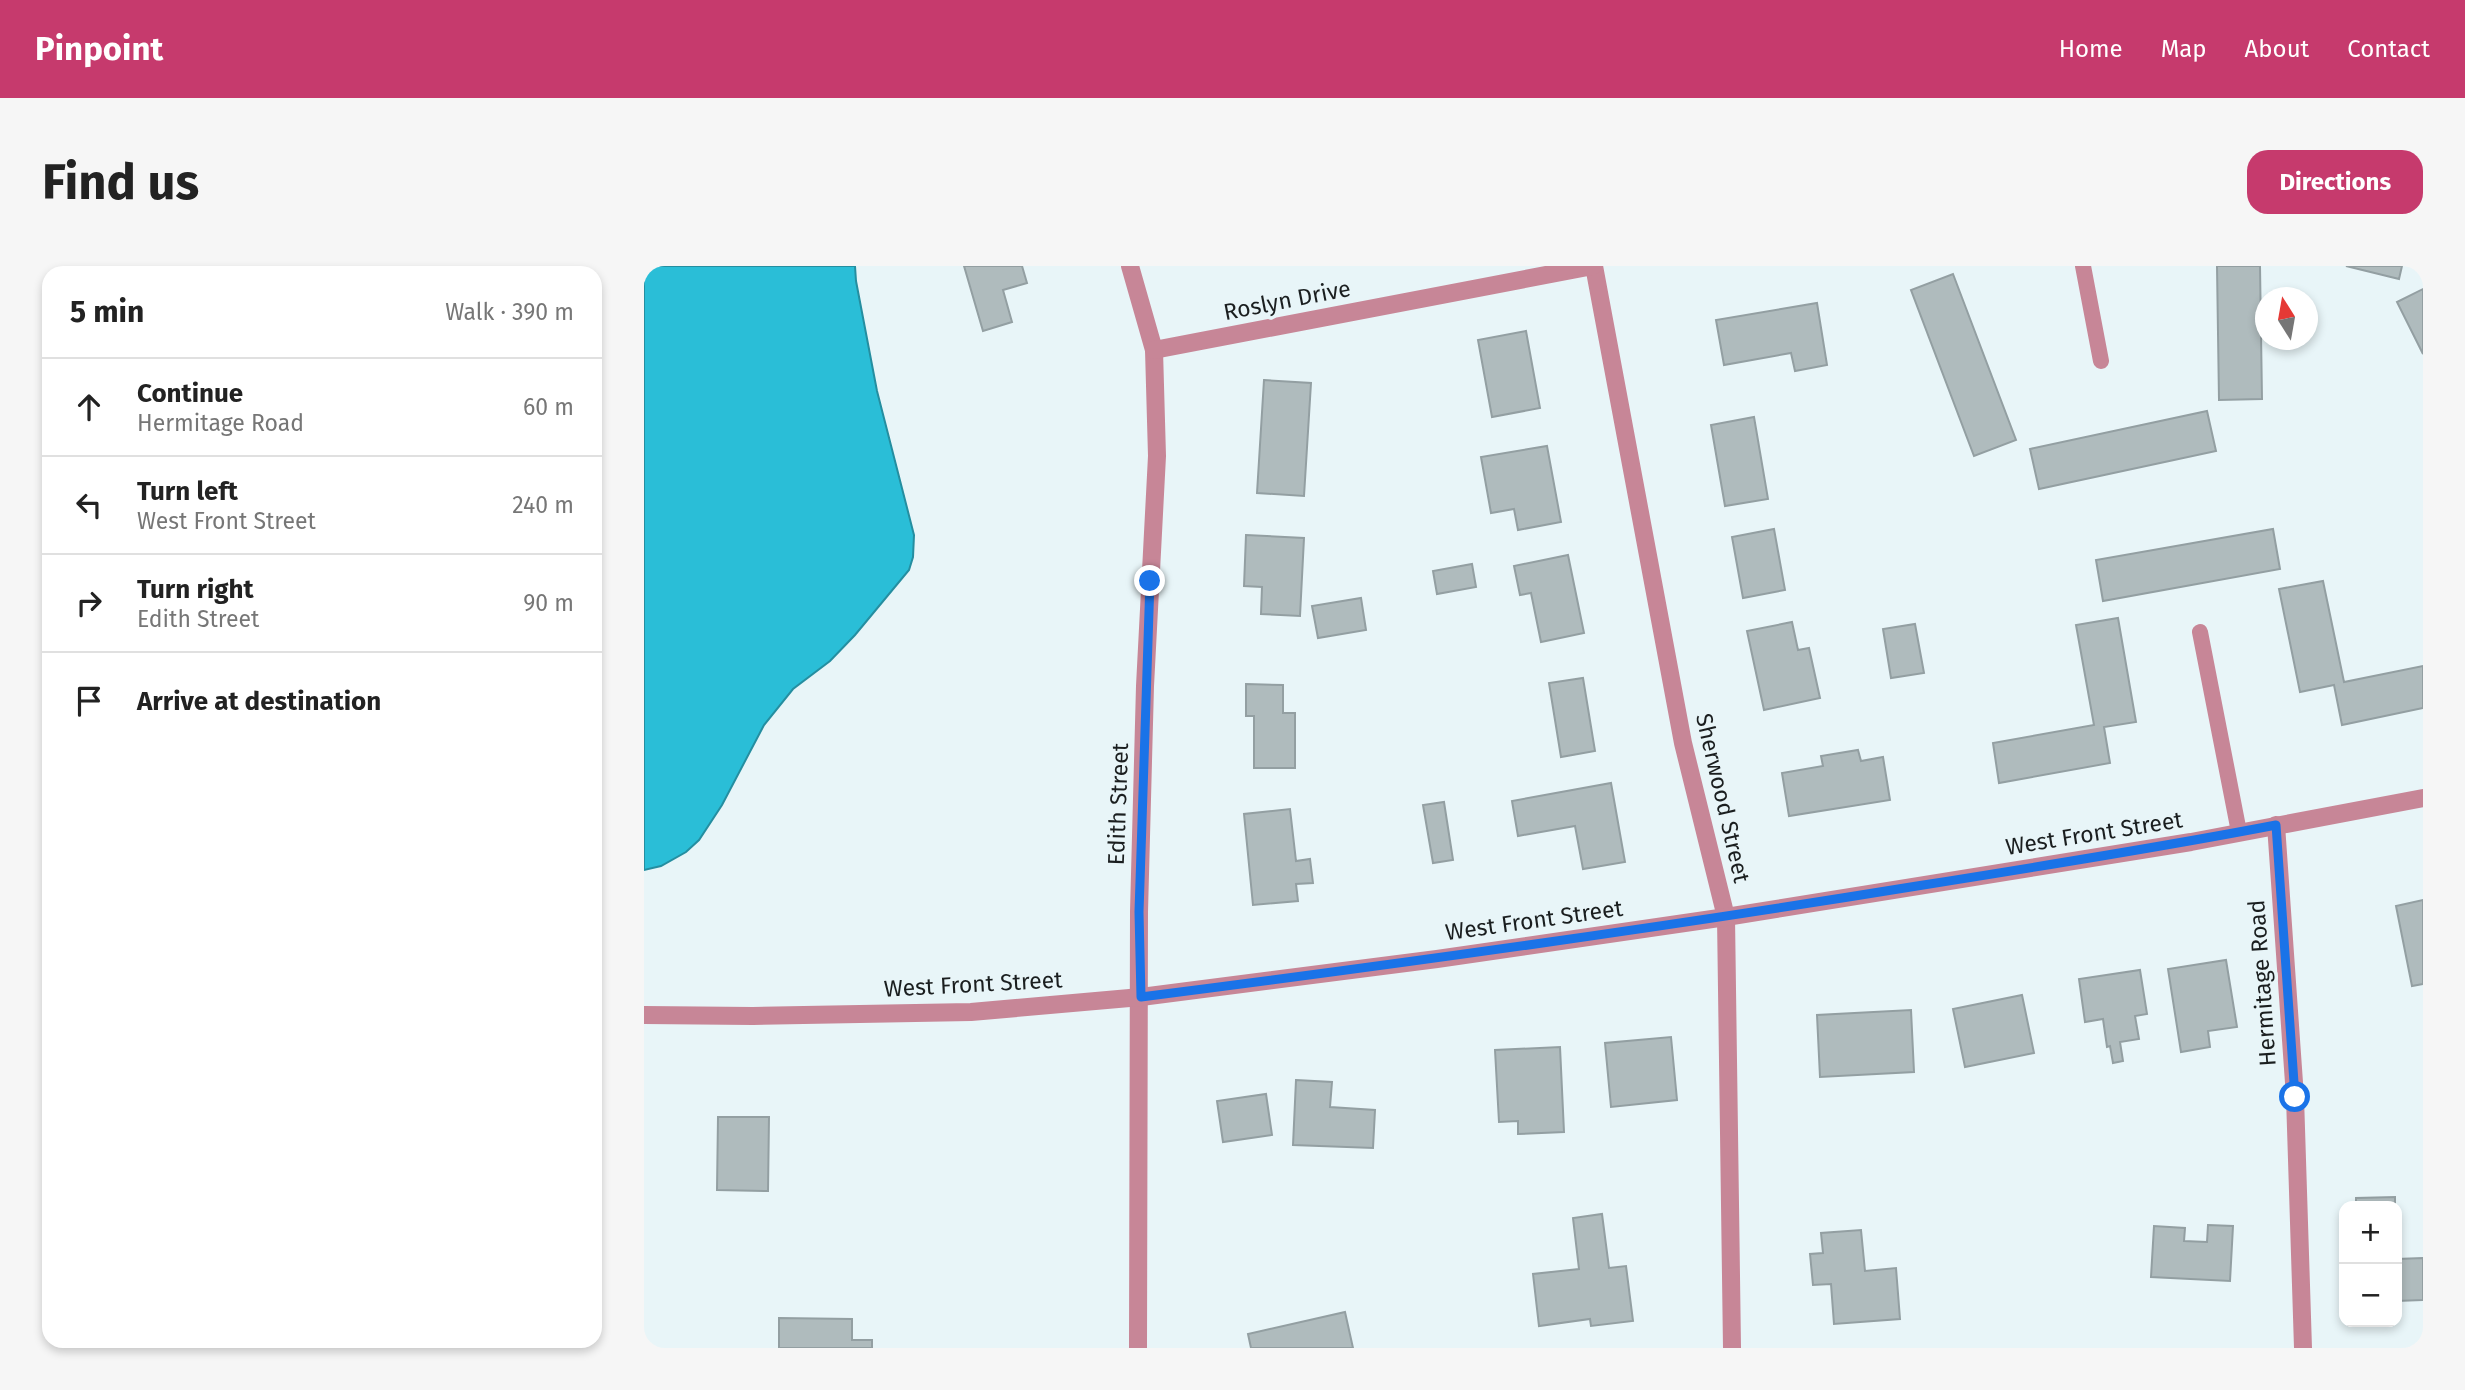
<!DOCTYPE html>
<html lang="en">
<head>
<meta charset="utf-8">
<style>
  body { margin:0; font-family:"Fira Sans",sans-serif; background:#f6f6f6; color:#222 }
  .controls { position:absolute; right:21px; bottom:21px; display:grid; overflow:hidden; border-radius:14px; box-shadow:0 4px 10px #0003 }
  .controls button { width:63px; height:63px; display:grid; place-items:center; padding:0; border:0; border-bottom:2px solid #e0e0e0; background:#fff; color:#222; font:35px sans-serif }
  .compass { position:absolute; left:1611px; top:21px; width:63px; height:63px; border-radius:50%; background:#fff; box-shadow:0 4px 10px #0003; rotate:349deg }
  .stop { position:absolute; width:21px; height:21px; margin:-16px; border:5px solid #1a73e8; border-radius:50%; background:#fff }
  .stop.end { background:#1a73e8; border-color:#fff; box-shadow:0 2px 7px #0008 }
  .list { margin:0; padding:0; list-style:none }
  h2 { display:flex; justify-content:space-between; align-items:center; height:91px; margin:0; padding:0 28px; font-size:30px }
  h2 small { font-size:23px; font-weight:400; color:#767676 }
  .list li { display:grid; grid-template-columns:46px 1fr auto; gap:21px; align-items:center; box-sizing:border-box; height:98px; padding:0 28px; border-top:2px solid #e0e0e0 }
  .list b { display:block; font-size:26px; white-space:nowrap }
  .list p { margin:0; font-size:23px; white-space:nowrap; color:#767676 }
  .list em { font-size:23px; font-style:normal; color:#767676 }
  .icon { flex:none; width:38px; height:38px; fill:none; stroke:currentColor; stroke-width:2; stroke-linecap:round; stroke-linejoin:round }
  .map { position:relative; flex:none; width:1779px; height:1082px; overflow:hidden; border-radius:21px }
  header { display:flex; align-items:center; gap:42px; box-sizing:border-box; height:98px; padding:0 35px; background:#c63a6d; color:#fff }
  header strong { font-size:33px }
  nav { display:flex; gap:38px; margin-inline-start:auto; font-size:24px }
  .intro { display:flex; align-items:center; justify-content:space-between; box-sizing:border-box; height:168px; padding:0 42px }
  h1 { margin:0; font-size:49px }
  .button { padding:18px 32px; border-radius:21px; background:#c63a6d; color:#fff; font-size:24px; font-weight:700 }
  main { display:flex; gap:42px; padding:0 42px }
  aside { flex:1; background:#fff; border-radius:21px; box-shadow:0 4px 10px #0003 }
  .map>svg:first-child { display:block }
  .water { fill:#2abed7; stroke:#258ea0; stroke-width:2 }
  .building { fill:#afbbbd; stroke:#939fa2; stroke-width:2 }
  .lines { fill:none; stroke-linecap:round; stroke-linejoin:round }
  .service { stroke:#c78697; stroke-width:16 }
  .minor { stroke:#c78697; stroke-width:18 }
  .tertiary { stroke:#c78697; stroke-width:18 }
  .route { stroke:#1a73e8; stroke-width:9 }
  .labels { text-anchor:middle; stroke-width:7; stroke-linejoin:round; paint-order:stroke }
  .street-label { font-size:23px; fill:#1a1e1f; stroke:#e8f5f8 }
</style>
</head>
<body>
<header>
<strong>Pinpoint</strong>
<nav><a>Home</a><a>Map</a><a>About</a><a>Contact</a></nav>
</header>
<div class="intro"><h1>Find us</h1><a class="button">Directions</a></div>
<main>
<aside>
<h2>5 min<small>Walk · 390 m</small></h2>
<ul class="list">
<li><svg class="icon" aria-label="ahead" viewBox="0 0 24 24"><path d="M12 20V5M6 11l6-6 6 6"/></svg><div><b>Continue</b><p>Hermitage Road</p></div><em>60 m</em></li>
<li><svg class="icon" aria-label="left" viewBox="0 0 24 24"><path d="M17 20v-9H6M10 6l-5 5 5 5"/></svg><div><b>Turn left</b><p>West Front Street</p></div><em>240 m</em></li>
<li><svg class="icon" aria-label="right" viewBox="0 0 24 24"><path d="M7 20v-9h11M14 6l5 5-5 5"/></svg><div><b>Turn right</b><p>Edith Street</p></div><em>90 m</em></li>
<li><svg class="icon" aria-label="arrive" viewBox="0 0 24 24"><path d="M6 21V4h12l-3 4 3 4H6"/></svg><div><b>Arrive at destination</b></div></li>
</ul>
</aside>
<div class="map">
<svg width="1779" height="1082" viewBox="0 0 1779 1082">
  <rect width="100%" height="100%" fill="#e8f5f8"/>
  <!-- water -->
  <polygon class="water" points="0,0 211,0 212,15 233,125 270,269 269,291 265,304 211,369 186,395 149,423 120,459 78,539 55,574 42,586 17,600 0,604"/>
  <!-- building -->
  <g class="building">
    <polygon points="320,0 378,0 383,17 359,24 368,56 339,65"/>
    <polygon points="1573,0 1616,0 1618,133 1575,134"/>
    <polygon points="1702,0 1758,0 1755,13"/>
    <polygon points="1309,8 1372,174 1330,190 1267,24"/>
    <polygon points="1779,23 1779,88 1753,36"/>
    <polygon points="1173,37 1183,99 1151,105 1147,87 1080,99 1072,54"/>
    <polygon points="882,65 896,142 848,151 834,74"/>
    <polygon points="620,114 667,117 660,230 613,227"/>
    <polygon points="1563,145 1572,185 1395,223 1386,183"/>
    <polygon points="1110,151 1124,233 1081,240 1067,159"/>
    <polygon points="903,180 917,256 874,264 870,243 847,247 837,191"/>
    <polygon points="1130,263 1141,324 1099,332 1088,271"/>
    <polygon points="1629,263 1636,303 1459,335 1452,294"/>
    <polygon points="602,269 660,272 656,350 617,348 618,321 600,320"/>
    <polygon points="924,289 940,367 897,376 887,327 876,329 870,300"/>
    <polygon points="828,298 832,321 793,328 789,305"/>
    <polygon points="1679,315 1700,416 1779,400 1779,442 1698,459 1690,419 1656,426 1635,323"/>
    <polygon points="717,332 722,364 674,372 668,340"/>
    <polygon points="1474,352 1492,456 1460,461 1466,497 1355,517 1349,477 1450,459 1432,359"/>
    <polygon points="1148,356 1154,384 1165,382 1176,432 1120,444 1103,365"/>
    <polygon points="1271,358 1280,407 1247,412 1239,363"/>
    <polygon points="939,412 951,485 917,491 905,417"/>
    <polygon points="602,418 639,419 639,447 651,447 651,502 610,502 610,450 602,450"/>
    <polygon points="1214,484 1217,495 1239,491 1246,534 1145,550 1138,507 1179,500 1177,490"/>
    <polygon points="967,517 981,596 939,603 931,560 874,570 868,535"/>
    <polygon points="800,536 809,594 789,597 779,539"/>
    <polygon points="646,543 652,595 666,593 669,617 652,618 654,635 609,639 600,548"/>
    <polygon points="1779,634 1779,718 1768,720 1752,640"/>
    <polygon points="1582,694 1593,761 1564,765 1566,781 1537,786 1524,703"/>
    <polygon points="1496,704 1503,748 1491,750 1495,773 1476,776 1479,795 1469,797 1466,780 1463,781 1459,753 1441,756 1435,713"/>
    <polygon points="1378,729 1390,787 1321,801 1309,743"/>
    <polygon points="1267,744 1270,806 1176,811 1173,749"/>
    <polygon points="1027,771 1033,834 967,841 961,777"/>
    <polygon points="916,781 920,866 874,868 874,855 855,856 851,784"/>
    <polygon points="652,814 688,816 686,841 731,844 729,882 649,879"/>
    <polygon points="622,828 628,869 579,876 573,835"/>
    <polygon points="74,851 125,851 124,925 73,924"/>
    <polygon points="1751,931 1751,940 1712,940 1712,932"/>
    <polygon points="958,948 965,1002 982,1000 989,1055 947,1060 946,1053 895,1060 889,1008 935,1003 929,952"/>
    <polygon points="1564,959 1589,960 1586,1015 1507,1011 1510,960 1541,962 1540,975 1563,976"/>
    <polygon points="1217,964 1221,1005 1252,1002 1256,1053 1190,1058 1187,1018 1169,1019 1166,988 1179,987 1177,967"/>
    <polygon points="1779,992 1779,1034 1753,1035 1753,993"/>
    <polygon points="701,1046 709,1082 607,1082 604,1068"/>
    <polygon points="135,1052 208,1053 208,1074 228,1074 228,1082 135,1082"/>
  </g>
  <g class="lines">
    <!-- service -->
    <g class="service">
      <polyline points="1439,0 1457,95"/>
      <polyline points="1556,366 1595,566"/>
    </g>
    <!-- minor -->
    <g class="minor">
      <polyline points="486,0 510,84 513,190 501,420 495,646 494,1082"/>
      <polyline points="950,0 1039,477 1082,651 1088,1082"/>
      <polyline points="510,84 949,0"/>
      <polyline points="1632,559 1651,831 1659,1082"/>
    </g>
    <!-- tertiary -->
    <polyline class="tertiary" points="0,749 109,750 327,746 497,731 793,693 1082,651 1547,576 1779,532"/>
  </g>
  <g class="lines">
    <!-- route -->
    <path class="route" d="M506 315 495 646 497 731C756 698 1015 662 1273 620 1393 601 1513 582 1632 559L1651 831"/>
  </g>
  <g class="labels">
    <!-- street labels -->
    <g class="street-label">
      <text transform="translate(643 34) rotate(-11)" y="8">Roslyn Drive</text>
      <text transform="translate(1079 532) rotate(77)" y="8">Sherwood Street</text>
      <text transform="translate(474 538) rotate(-88)" y="8">Edith Street</text>
      <text transform="translate(1450 567) rotate(-9)" y="8">West Front Street</text>
      <text transform="translate(890 654) rotate(-8)" y="8">West Front Street</text>
      <text transform="translate(1618 717) rotate(-94)" y="8">Hermitage Road</text>
      <text transform="translate(329 718) rotate(-3)" y="8">West Front Street</text>
    </g>
  </g>
</svg>
<div class="controls">
<button>+</button>
<button>−</button>
</div>
<svg class="compass" viewBox="-18 -18 36 36"><path d="M0-13l5 13h-10z" fill="#e53935"/><path d="M0 13l5-13h-10z" fill="#767676"/></svg>
<div class="stop" style="left:1651px;top:831px"></div>
<div class="stop end" style="left:506px;top:315px"></div>
</div>
</main>
</body>
</html>
